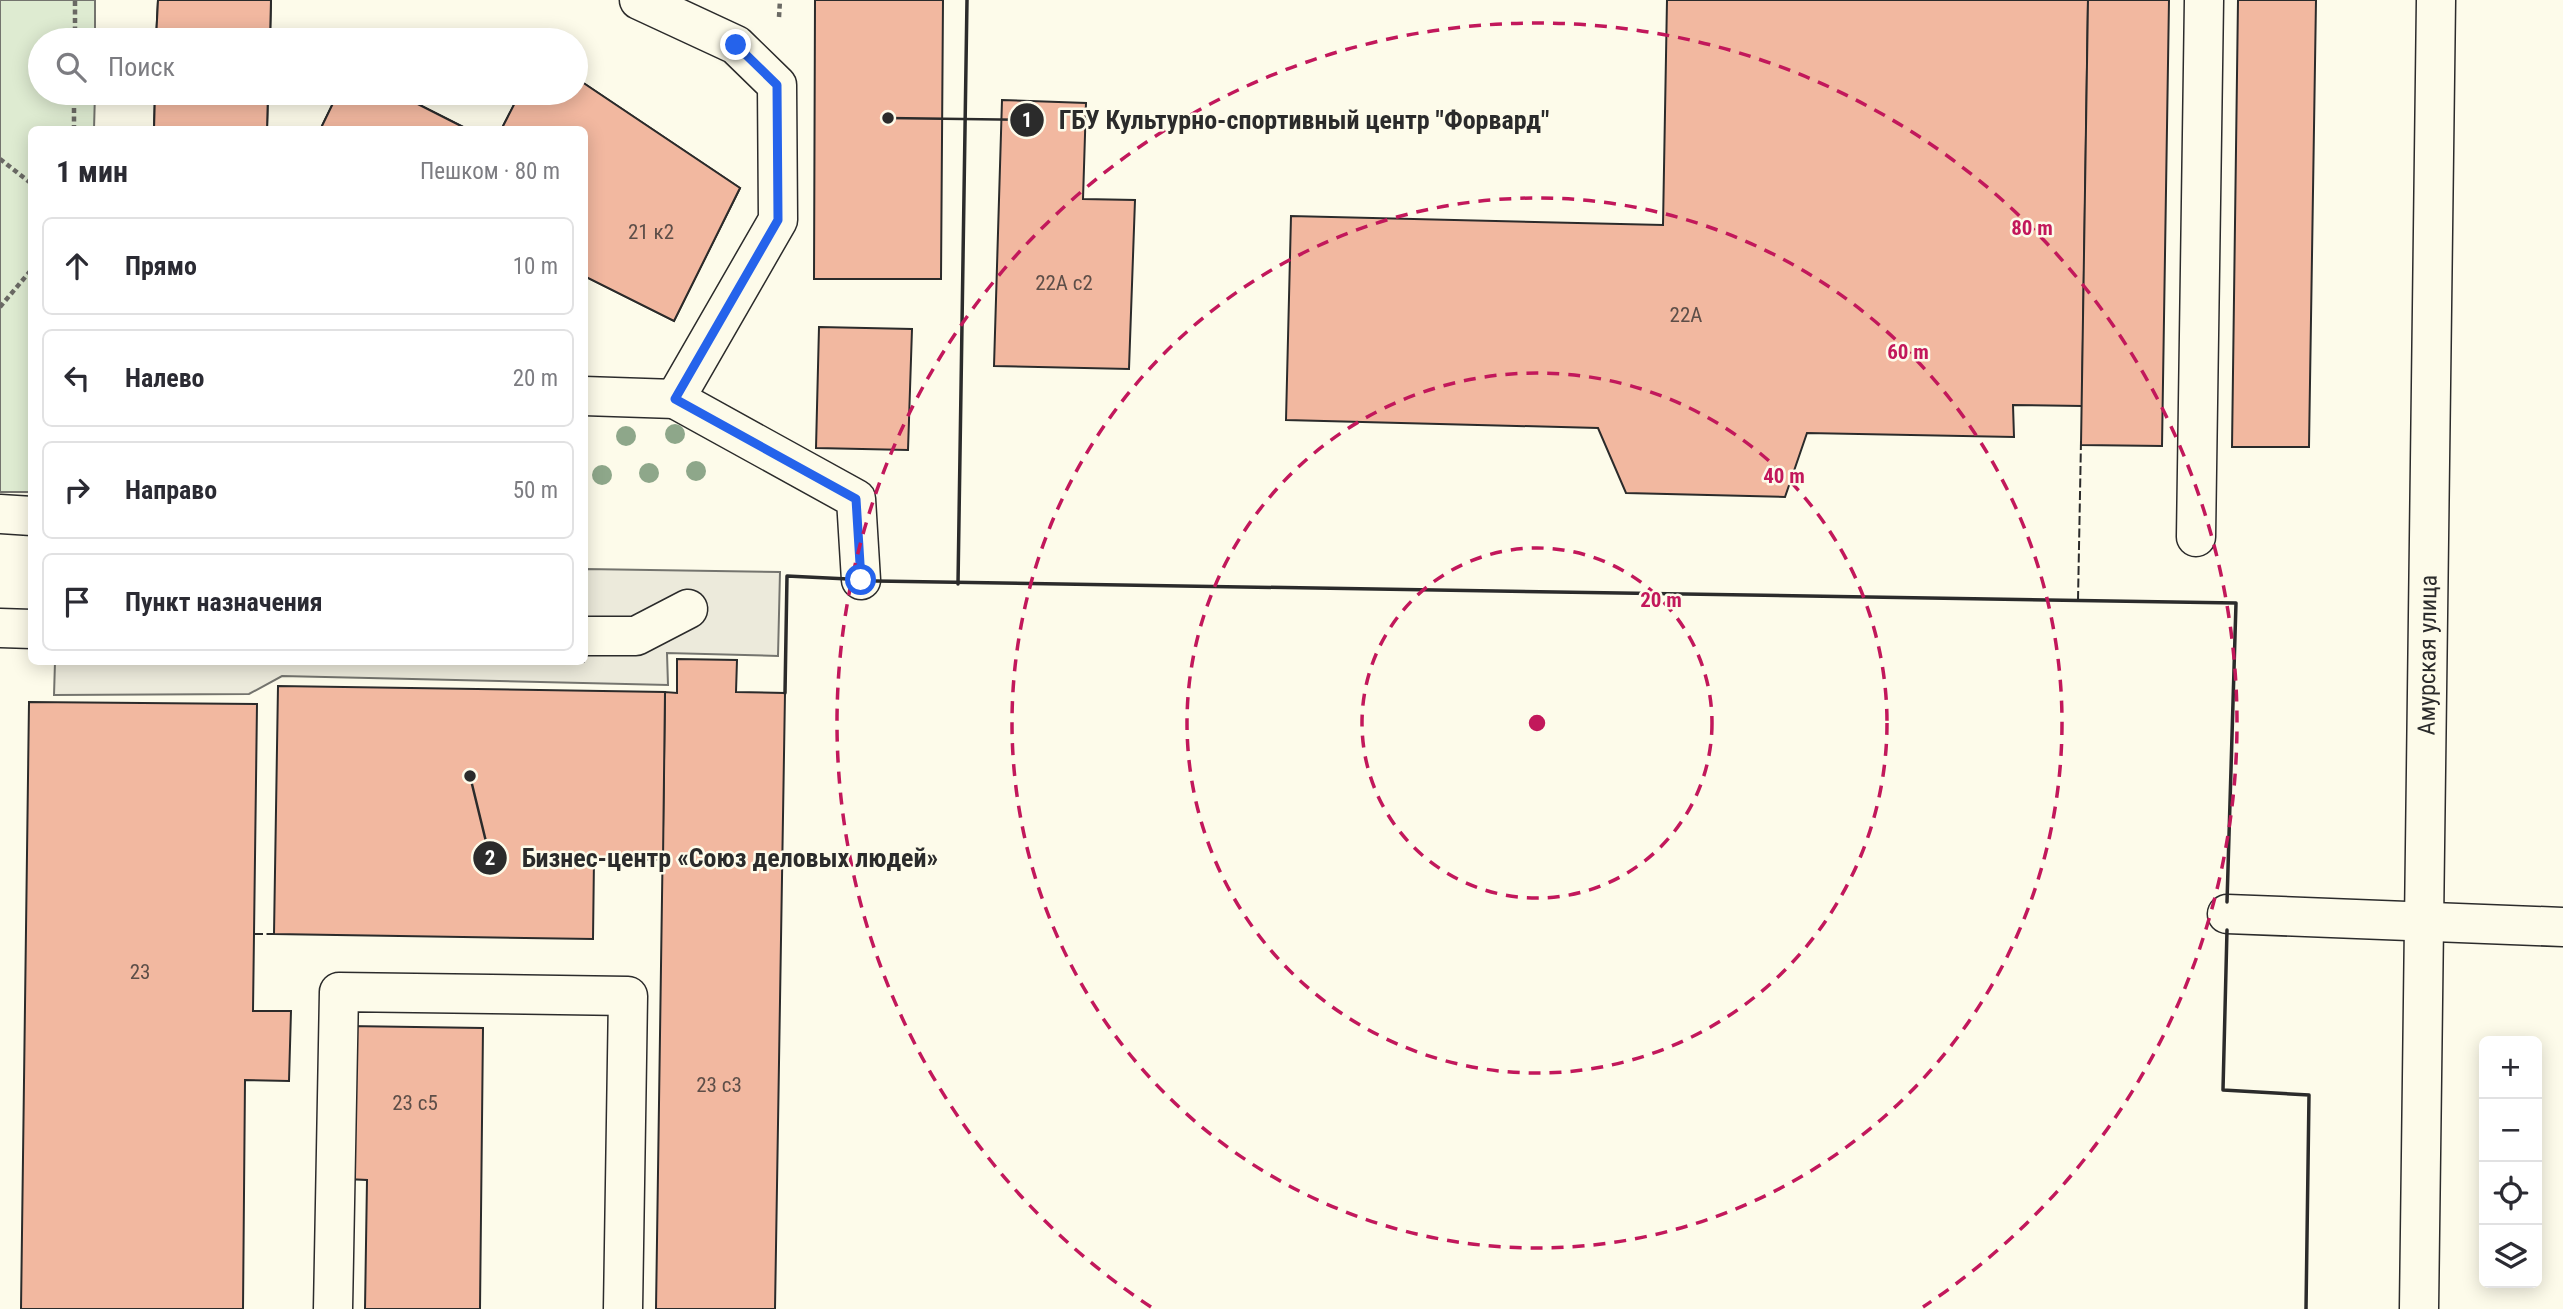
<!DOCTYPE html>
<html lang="ru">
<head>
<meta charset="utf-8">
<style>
  body { margin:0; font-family:"Roboto Condensed",sans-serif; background:#f7f7f7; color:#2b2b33 }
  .controls { position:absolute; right:21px; bottom:21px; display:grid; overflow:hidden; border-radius:10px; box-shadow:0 4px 18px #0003 }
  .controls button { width:63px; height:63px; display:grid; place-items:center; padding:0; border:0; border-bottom:2px solid #e1e1e2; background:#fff; color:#2b2b33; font:35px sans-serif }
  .stop { position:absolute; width:21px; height:21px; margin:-16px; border:5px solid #2563eb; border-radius:50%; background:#fff }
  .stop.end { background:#2563eb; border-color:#fff; box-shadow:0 2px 7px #0008 }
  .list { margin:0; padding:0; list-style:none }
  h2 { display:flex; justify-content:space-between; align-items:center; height:91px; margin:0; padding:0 28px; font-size:30px }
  h2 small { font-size:23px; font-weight:400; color:#7c7c81 }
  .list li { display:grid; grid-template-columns:46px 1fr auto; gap:21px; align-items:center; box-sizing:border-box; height:98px; margin:0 14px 14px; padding:0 14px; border:2px solid #e1e1e2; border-radius:10px }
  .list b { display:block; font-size:26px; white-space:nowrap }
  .list em { font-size:23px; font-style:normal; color:#7c7c81 }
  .icon { flex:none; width:38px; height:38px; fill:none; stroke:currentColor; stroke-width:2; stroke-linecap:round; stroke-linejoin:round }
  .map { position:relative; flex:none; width:2563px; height:1309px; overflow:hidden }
  .search { position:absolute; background:#fff; box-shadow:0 4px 18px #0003; left:28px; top:28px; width:560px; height:77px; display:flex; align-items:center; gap:18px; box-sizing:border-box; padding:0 24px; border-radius:38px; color:#7c7c81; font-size:26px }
  .panel { position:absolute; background:#fff; box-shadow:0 4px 18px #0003; left:28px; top:126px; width:560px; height:539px; border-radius:10px }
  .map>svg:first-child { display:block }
  .green { fill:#deebd1; stroke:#74746e; stroke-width:2 }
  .parking { fill:#eceadb; stroke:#74746e; stroke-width:2 }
  .building { fill:#f2b8a0; stroke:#2b2b2b; stroke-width:2 }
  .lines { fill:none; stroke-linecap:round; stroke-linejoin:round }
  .minor-casing { stroke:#2b2b2b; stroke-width:41 }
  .path { stroke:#6a6964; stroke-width:4.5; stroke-dasharray:5 3.5; stroke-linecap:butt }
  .minor { stroke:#fdfbea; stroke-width:38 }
  .fence { stroke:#2b2b2b; stroke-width:2; stroke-dasharray:9 3.5; stroke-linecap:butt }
  .wall { stroke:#2b2b2b; stroke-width:3.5 }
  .tree { fill:#8ea78a }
  .route { stroke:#2563eb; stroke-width:9 }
  .ring { fill:none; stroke:#c2185b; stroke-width:3.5; stroke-dasharray:12 9 }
  .labels { text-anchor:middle; stroke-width:5; stroke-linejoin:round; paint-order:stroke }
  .number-label { font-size:21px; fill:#5d4e48 }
  .street-label { font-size:24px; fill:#2b2b2b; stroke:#fdfbea }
  .centre { fill:#c2185b; stroke:#fdfbea; stroke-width:3.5 }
  .ring-label { font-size:21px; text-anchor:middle; font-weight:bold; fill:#c2185b; stroke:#fdfbea; stroke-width:5; stroke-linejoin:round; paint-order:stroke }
  .leader { fill:none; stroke:#2b2b2b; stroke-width:2.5 }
  .callout-dot { fill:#2b2b2b; stroke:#fdfbea; stroke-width:2.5 }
  .mark-label { font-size:21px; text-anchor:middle; font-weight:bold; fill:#fff }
  .callout-label { font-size:26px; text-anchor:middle; font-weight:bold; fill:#2b2b2b; stroke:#fdfbea; stroke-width:5; stroke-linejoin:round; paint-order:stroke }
</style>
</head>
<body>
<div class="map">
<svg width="2563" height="1309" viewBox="0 0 2563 1309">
  <rect width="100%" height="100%" fill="#fdfbea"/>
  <!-- green -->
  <polygon class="green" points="0,0 95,0 95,40 40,40 40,93 95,93 94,129 32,130 31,492 0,492"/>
  <!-- parking -->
  <polygon class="parking" points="585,569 780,572 778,656 667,653 668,685 282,676 249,694 54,695 55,662 584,662"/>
  <!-- building -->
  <g class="building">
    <polygon points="158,0 271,0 270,40 156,40"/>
    <polygon points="158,0 271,0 270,40 156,40"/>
    <polygon points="815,0 943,0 941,279 814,279"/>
    <polygon points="1667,0 2088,0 2082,406 2013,405 2014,437 1807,433 1785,497 1626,493 1598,428 1286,420 1291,216 1663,225"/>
    <polygon points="2088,0 2169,0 2162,446 2081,445"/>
    <polygon points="2238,0 2316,0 2309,447 2232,447"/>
    <polygon points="576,78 740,188 674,321 584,276 584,130 501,130 520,93 576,93"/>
    <polygon points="576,78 740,188 674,321 584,276 584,130 501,130 520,93 576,93"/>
    <polygon points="155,93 268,93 267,130 154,130"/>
    <polygon points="155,93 268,93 267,130 154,130"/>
    <polygon points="338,93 396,93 469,130 320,130"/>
    <polygon points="338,93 396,93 469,130 320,130"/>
    <polygon points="1002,100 1086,103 1083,199 1135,200 1129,369 994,366"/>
    <polygon points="819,327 912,329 908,450 816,448"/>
    <polygon points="677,659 737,660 736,692 785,693 775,1309 656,1309 665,692 677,693"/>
    <polygon points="278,686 665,692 663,860 594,859 593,939 274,934"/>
    <polygon points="29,702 257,704 253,1011 291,1011 289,1081 245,1080 243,1309 21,1309"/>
    <polygon points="348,1026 483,1028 480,1309 365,1309 367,1180 346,1179"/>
  </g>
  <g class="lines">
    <defs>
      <g id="minor">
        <polyline points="584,396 675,399 778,220 777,85 736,45 639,0"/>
        <polyline points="675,399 856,499 861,580"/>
        <polyline points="0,514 32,516"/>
        <polyline points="2196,537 2204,0"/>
        <polyline points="0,628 32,629"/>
        <polyline points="584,636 636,636 688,609"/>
        <polyline points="2227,914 2563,927"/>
        <polyline points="333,1309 339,992 628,996 623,1309"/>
        <path id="s1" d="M2419 1309 2436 0"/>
      </g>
    </defs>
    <!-- minor casing -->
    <use href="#minor" class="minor-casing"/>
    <!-- path -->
    <g class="path">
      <polyline points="779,17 780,0"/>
      <polyline points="75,40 75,0"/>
      <polyline points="74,130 74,93"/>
      <polyline points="0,159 32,184"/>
      <polyline points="0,307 32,269"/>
    </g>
    <!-- minor -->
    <use href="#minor" class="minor"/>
    <!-- fence -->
    <g class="fence">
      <polyline points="2078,600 2081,441"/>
      <polyline points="254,934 274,934"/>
    </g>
    <!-- wall -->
    <g class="wall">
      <polyline points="876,581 2236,603 2227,902"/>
      <polyline points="958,584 967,0"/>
      <polyline points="785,693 787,576 848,579"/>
      <polyline points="2227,930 2223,1090 2309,1095 2306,1309"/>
    </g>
  </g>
  <!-- trees -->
  <g class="tree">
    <circle cx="675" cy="434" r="10"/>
    <circle cx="626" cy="436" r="10"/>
    <circle cx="696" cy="471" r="10"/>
    <circle cx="649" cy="473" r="10"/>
    <circle cx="602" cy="475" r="10"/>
  </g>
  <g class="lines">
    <!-- route -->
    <polyline class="route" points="736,45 777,85 778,220 675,399 856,499 861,580"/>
  </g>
  <!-- distance rings -->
  <g class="ring">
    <circle cx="1537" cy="723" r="175"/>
    <circle cx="1537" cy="723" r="350"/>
    <circle cx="1537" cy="723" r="525"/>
    <path d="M1151 1307A700 700 0 1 1 1923 1307"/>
  </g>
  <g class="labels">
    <!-- number labels -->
    <g class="number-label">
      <text x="651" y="239">21 к2</text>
      <text x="1064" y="290">22А с2</text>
      <text x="1686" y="322">22А</text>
      <text x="140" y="979">23</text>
      <text x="719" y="1092">23 c3</text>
      <text x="415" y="1110">23 с5</text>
    </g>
    <!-- street labels -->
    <g class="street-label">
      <text dy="8" stroke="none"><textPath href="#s1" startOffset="654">Амурская улица</textPath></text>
    </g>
  </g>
  <circle cx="1537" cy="723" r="10" class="centre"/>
  <g class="ring-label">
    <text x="2032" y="235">80 m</text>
    <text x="1908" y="359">60 m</text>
    <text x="1784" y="483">40 m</text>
    <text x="1661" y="607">20 m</text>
  </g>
  <!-- callouts -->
  <path class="leader" d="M888 118L1027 120M470 776L490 858"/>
  <g class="callout-dot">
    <circle cx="888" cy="118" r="7"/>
    <circle cx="470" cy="776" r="7"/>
    <circle cx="1027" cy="120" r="18"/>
    <circle cx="490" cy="858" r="18"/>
  </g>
  <g class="mark-label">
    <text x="1027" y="127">1</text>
    <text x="490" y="865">2</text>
  </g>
  <g class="callout-label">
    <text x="1304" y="129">ГБУ Культурно-спортивный центр "Форвард"</text>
    <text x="730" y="867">Бизнес-центр «Союз деловых людей»</text>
  </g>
</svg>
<div class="controls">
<button>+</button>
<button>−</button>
<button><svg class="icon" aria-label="locate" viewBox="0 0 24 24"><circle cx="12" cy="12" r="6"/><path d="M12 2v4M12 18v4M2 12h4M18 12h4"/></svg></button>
<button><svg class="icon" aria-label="layers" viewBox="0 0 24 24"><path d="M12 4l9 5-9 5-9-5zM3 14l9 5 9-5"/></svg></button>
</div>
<div class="stop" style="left:861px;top:580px"></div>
<div class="stop end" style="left:736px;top:45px"></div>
<div class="search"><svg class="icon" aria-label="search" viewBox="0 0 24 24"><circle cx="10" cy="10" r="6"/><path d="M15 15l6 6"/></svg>Поиск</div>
<section class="panel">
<h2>1 мин<small>Пешком · 80 m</small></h2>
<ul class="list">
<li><svg class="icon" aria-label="ahead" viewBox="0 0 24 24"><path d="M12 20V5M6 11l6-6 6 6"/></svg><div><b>Прямо</b></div><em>10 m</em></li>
<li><svg class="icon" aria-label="left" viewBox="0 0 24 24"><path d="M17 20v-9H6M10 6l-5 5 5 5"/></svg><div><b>Налево</b></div><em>20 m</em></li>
<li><svg class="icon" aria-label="right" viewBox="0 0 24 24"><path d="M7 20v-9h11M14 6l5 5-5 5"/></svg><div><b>Направо</b></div><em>50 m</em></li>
<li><svg class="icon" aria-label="arrive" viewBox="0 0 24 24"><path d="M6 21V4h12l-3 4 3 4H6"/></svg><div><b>Пункт назначения</b></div></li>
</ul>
</section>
</div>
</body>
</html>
